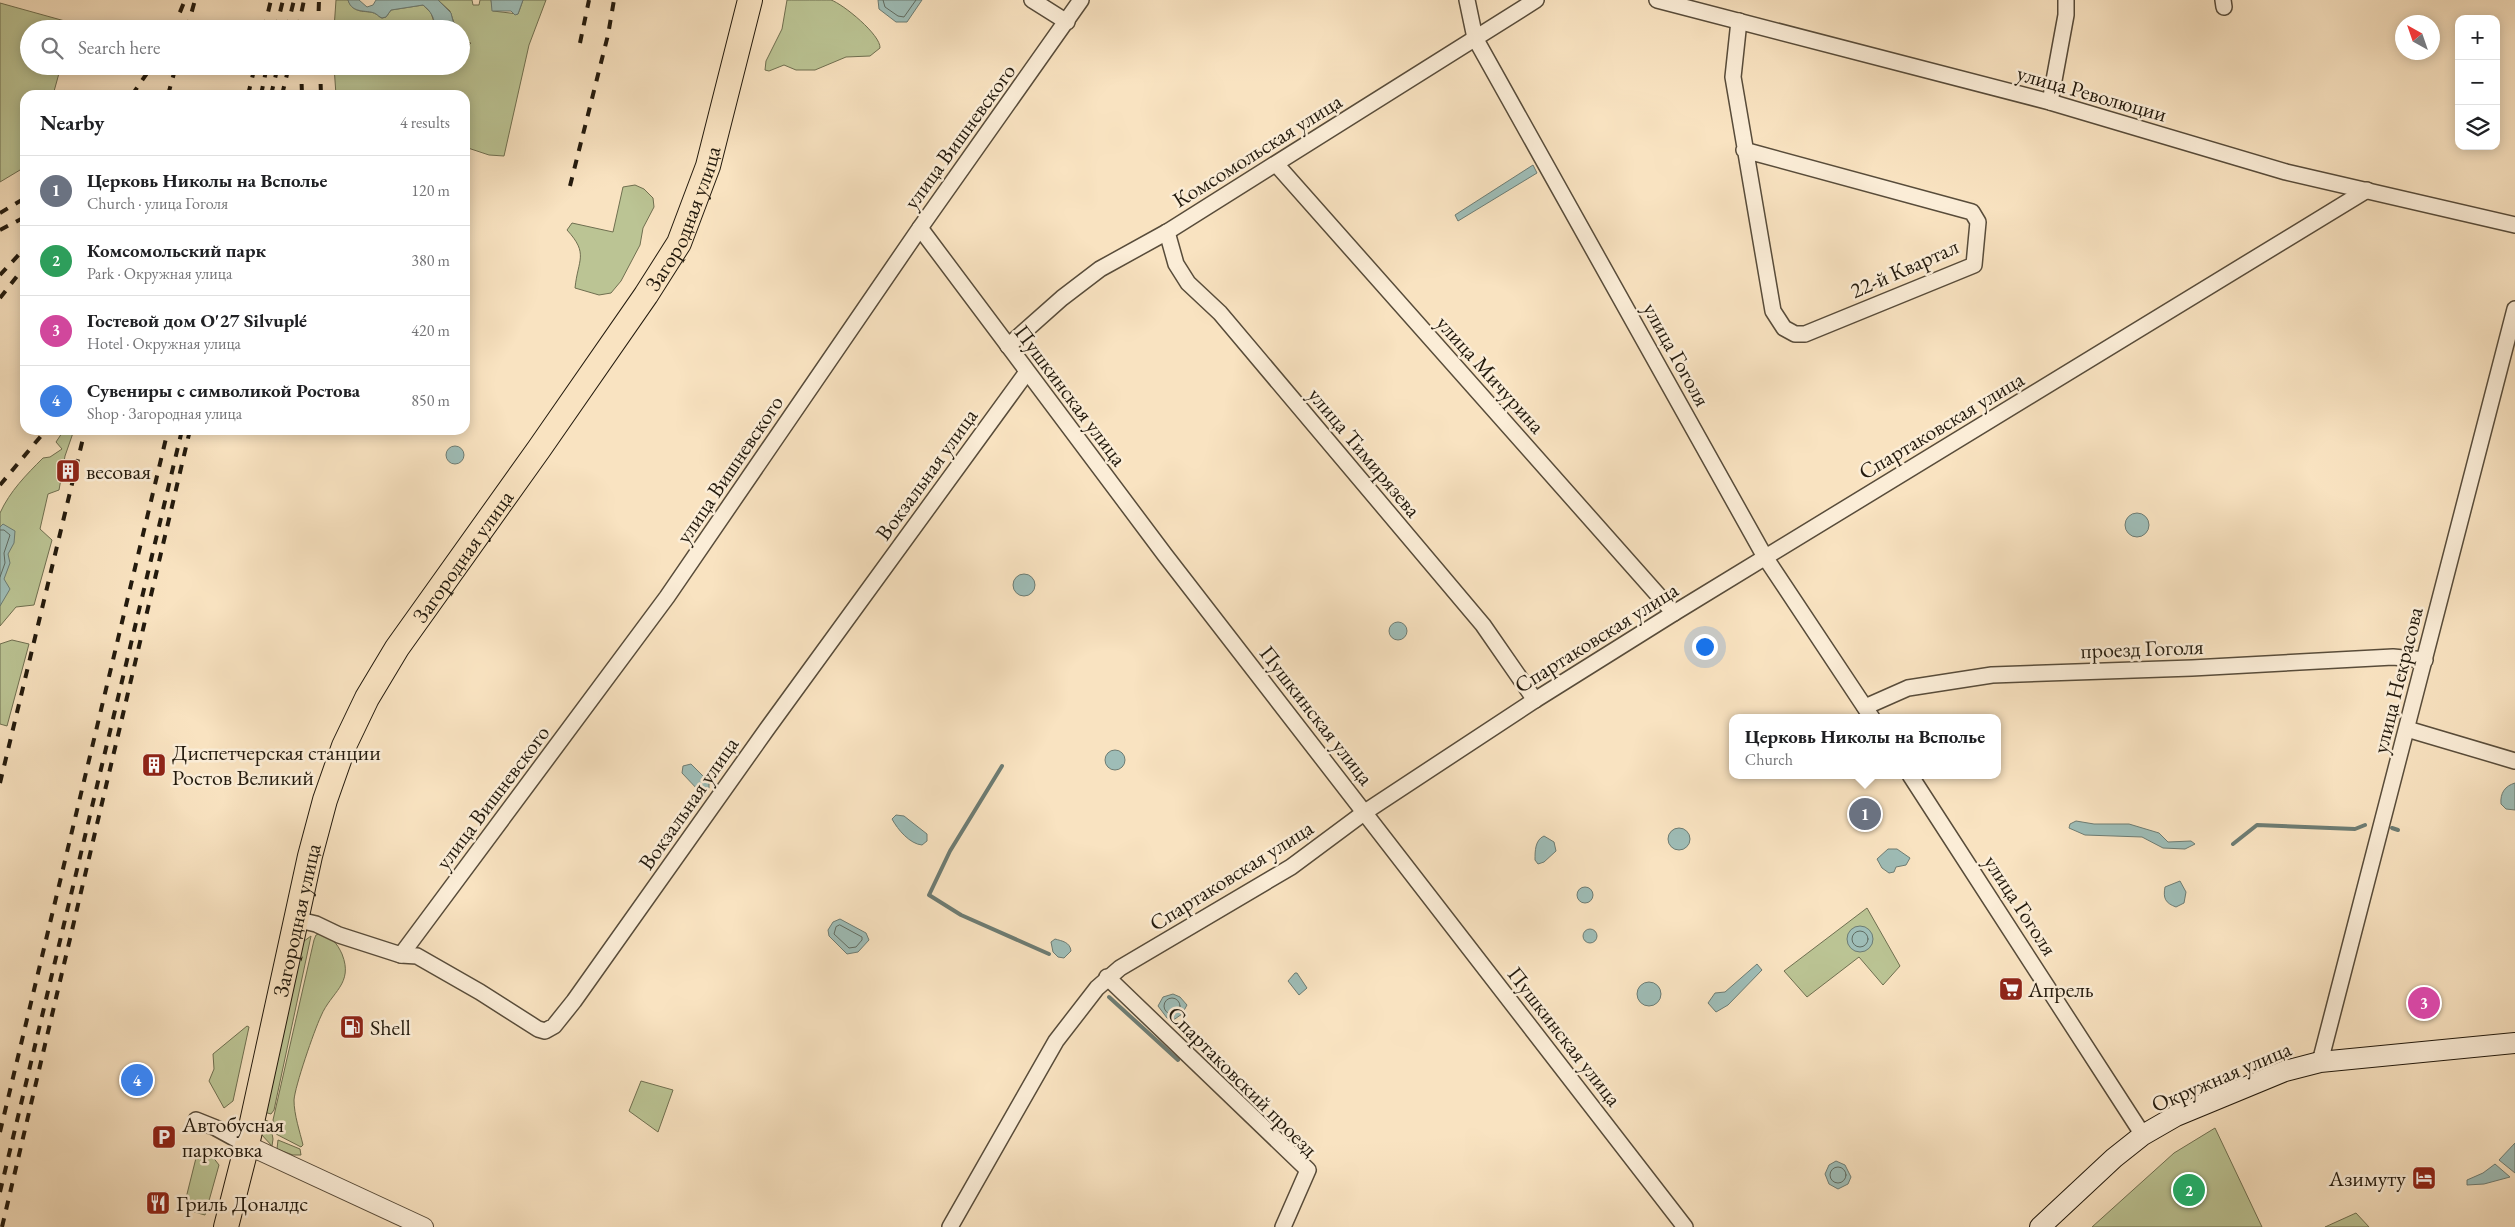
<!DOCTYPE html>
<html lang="en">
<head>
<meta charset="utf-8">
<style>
  body { margin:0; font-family:"EB Garamond",serif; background:#f6f6f6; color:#202124 }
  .controls { position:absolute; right:15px; top:15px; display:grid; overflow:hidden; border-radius:10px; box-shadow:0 2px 12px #0003 }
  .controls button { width:45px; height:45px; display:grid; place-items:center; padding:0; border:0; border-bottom:1px solid #e0e0e0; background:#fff; color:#202124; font:25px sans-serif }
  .compass { position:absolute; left:2395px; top:15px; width:45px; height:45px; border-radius:50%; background:#fff; box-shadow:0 2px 12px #0003; rotate:320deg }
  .you { position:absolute; left:1704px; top:646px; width:18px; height:18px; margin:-12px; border:4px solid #fff; border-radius:50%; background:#1a73e8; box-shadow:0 0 0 8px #1a73e833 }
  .badge { display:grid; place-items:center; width:32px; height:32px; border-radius:50%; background:#8f2418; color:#fff; font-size:16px; font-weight:700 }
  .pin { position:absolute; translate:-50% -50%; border:2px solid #fff; box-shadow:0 1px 5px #0006 }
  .popup { position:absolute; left:1729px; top:714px; width:272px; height:65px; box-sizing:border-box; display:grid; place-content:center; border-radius:10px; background:#fff; filter:drop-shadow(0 1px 4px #0005); font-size:16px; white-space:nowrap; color:#757577 }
  .popup b { font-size:19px; color:#202124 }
  .popup::after { content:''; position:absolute; left:50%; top:100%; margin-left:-10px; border:10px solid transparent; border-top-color:#fff }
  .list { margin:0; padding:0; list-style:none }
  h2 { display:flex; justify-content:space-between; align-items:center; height:65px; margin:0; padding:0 20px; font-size:21px }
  h2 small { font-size:16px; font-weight:400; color:#757577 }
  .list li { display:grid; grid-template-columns:32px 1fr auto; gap:15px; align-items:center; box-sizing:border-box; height:70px; padding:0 20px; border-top:1px solid #e0e0e0 }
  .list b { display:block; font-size:19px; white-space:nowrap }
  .list p { margin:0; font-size:16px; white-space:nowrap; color:#757577 }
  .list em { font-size:16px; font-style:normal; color:#757577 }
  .icon { flex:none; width:28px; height:28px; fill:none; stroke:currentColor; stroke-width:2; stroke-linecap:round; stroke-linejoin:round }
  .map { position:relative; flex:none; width:2515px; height:1227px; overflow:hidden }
  .search { position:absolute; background:#fff; box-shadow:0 2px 12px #0003; left:20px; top:20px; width:450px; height:55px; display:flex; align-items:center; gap:12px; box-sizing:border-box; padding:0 18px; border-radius:28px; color:#757577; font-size:19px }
  .panel { position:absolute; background:#fff; box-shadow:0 2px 12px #0003; left:20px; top:90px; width:450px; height:345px; border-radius:15px }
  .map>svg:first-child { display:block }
  .green { fill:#bbc494; stroke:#6f6f50 }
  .water { fill:#9ebdb7; stroke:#6d7c73 }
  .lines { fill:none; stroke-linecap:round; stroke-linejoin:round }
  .shore { stroke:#606c62; stroke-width:1 }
  .stream { stroke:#6d7c73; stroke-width:4 }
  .minor-casing { stroke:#584c3a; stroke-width:18 }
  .tertiary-casing { stroke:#584c3a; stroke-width:20 }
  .secondary-casing { stroke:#231a0d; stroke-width:22 }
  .trunk-casing { stroke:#231a0d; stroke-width:26 }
  .minor { stroke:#fbedd7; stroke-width:15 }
  .tertiary { stroke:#fbedd7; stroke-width:18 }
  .secondary { stroke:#fbedd7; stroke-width:20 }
  .trunk { stroke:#f9e3c1; stroke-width:24 }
  .rail { stroke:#231a0d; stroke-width:4; stroke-dasharray:9 9; stroke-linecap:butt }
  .labels { text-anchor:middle; stroke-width:5; stroke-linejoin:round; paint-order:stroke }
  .street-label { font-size:22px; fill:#231a0d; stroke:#fbedd7 }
  .poi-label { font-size:22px; fill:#231a0d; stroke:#fbedd7; text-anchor:start }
</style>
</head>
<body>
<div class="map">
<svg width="2515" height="1227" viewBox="0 0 2515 1227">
  <rect width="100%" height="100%" fill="#f9e3c1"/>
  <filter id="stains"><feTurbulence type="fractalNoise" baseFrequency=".004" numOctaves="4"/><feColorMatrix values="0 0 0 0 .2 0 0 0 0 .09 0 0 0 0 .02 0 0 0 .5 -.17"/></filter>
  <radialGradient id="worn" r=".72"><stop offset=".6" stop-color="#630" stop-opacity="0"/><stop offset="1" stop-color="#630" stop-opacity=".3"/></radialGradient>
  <!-- green -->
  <g class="green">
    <path d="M336 0H348C354 16 368 9 376 14 378 15 379 17 382 18L386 17 391 10 423 5 431 13 435 25 433 29H334Z"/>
    <polygon points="438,0 472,0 473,5 479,5 480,0 491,0 493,11 518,14 523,0 546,0 529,45 504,156 489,155 465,147 465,95 336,95 334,66 461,66 461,42 467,47 471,43 467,42 461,29 454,23 450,11"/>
    <path d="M787 0C798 0 821 0 831 0 843 4 881 35 880 48L870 56 846 57 815 70H796L784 65 769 71 765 70 766 61 782 29Z"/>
    <polygon points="0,3 72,23 71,29 29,29 29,66 61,66 53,95 25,95 25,167 0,182"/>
    <path d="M635 185 644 189 653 198 654 207 643 228 640 245 621 281 611 293 599 295 575 288C578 259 589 254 567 230L572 223 613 232 623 187Z"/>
    <path d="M64 430H74L65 456 59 490 48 494 40 529 52 540 34 605 16 607 0 626V513C10 491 26 475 43 458L50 457 62 449 56 442Z"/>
    <polygon points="12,640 29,644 7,726 0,724 0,644"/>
    <polygon points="1867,908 1900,966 1883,985 1859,957 1807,997 1784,971"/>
    <path d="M321 933C332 938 337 943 342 954 354 984 331 992 321 1016 314 1031 295 1086 294 1100 294 1115 300 1132 303 1145L301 1147 276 1134 273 1120 314 940 316 935Z"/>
    <polygon points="311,936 274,1110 271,1114 264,1112 300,944"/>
    <polygon points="247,1026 249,1027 233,1101 224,1108 209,1081 214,1069 213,1054"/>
    <polygon points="641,1081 673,1090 658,1132 629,1111"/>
    <polygon points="260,1118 270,1122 273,1139 272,1146 261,1134"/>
    <polygon points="2215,1128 2262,1227 2092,1227 2174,1153"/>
    <polygon points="278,1140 300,1149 301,1155 293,1155 277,1149"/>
    <polygon points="205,1147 219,1165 205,1215 194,1212 185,1202 196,1158"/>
    <polygon points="2356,1213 2369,1227 2325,1227"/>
  </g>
  <!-- water -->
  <g class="water">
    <path d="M348 0H359L367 7 373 5 376 0H438L451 13 453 21 459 29H433C437 20 430 10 423 5L391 10 386 17 382 18C379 17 378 15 376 14 369 9 352 15 348 0Z"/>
    <polygon points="491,0 523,0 518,14 515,15 511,11 492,11"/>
    <polygon points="878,0 922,0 907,22 896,22 879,9"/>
    <polygon points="1533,165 1537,173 1458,221 1455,215"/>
    <circle cx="455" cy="455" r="9"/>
    <circle cx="2137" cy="525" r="12"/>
    <polygon points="3,524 15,531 14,543 8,554 10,563 4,579 10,589 0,606 0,527"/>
    <circle cx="1024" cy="585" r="11"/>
    <circle cx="1398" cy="631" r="9"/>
    <circle cx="1115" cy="760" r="10"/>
    <polygon points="691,764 709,782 709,788 705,793 700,792 682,773 683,766"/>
    <path d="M2515 783V810L2506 809 2501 804C2500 793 2505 786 2515 783Z"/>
    <path d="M896 815 904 816 927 834V841L922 845C910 844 898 830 892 819Z"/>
    <polygon points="2076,821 2094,824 2129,824 2159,833 2168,842 2191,841 2195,844 2185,849 2163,848 2142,837 2085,835 2069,828 2070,824"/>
    <circle cx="1679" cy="839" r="11"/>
    <path d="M1544 836 1554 842 1556 851 1544 862 1538 864 1535 860C1535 851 1535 840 1544 836Z"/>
    <polygon points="1888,849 1897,849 1910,858 1906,865 1896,867 1894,872 1889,873 1882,868 1877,859"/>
    <path d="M2180 881 2186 892 2184 903 2176 907C2165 903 2163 898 2165 887Z"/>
    <circle cx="1585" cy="895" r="8"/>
    <polygon points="840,919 866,933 869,940 858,952 847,954 829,936 828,930 833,922"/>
    <circle cx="1860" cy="939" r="13"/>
    <circle cx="1590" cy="936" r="7"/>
    <path d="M1055 939C1062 941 1070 942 1071 951L1064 958 1058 957 1053 952 1051 942Z"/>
    <polygon points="1757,964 1762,970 1728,1005 1716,1012 1708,1003 1715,993 1725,992"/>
    <polygon points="1295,973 1297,973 1307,988 1299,995 1288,981"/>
    <circle cx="1649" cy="994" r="12"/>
    <polygon points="1173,994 1180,997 1187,1005 1182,1014 1172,1021 1167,1018 1158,1006 1163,997"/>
    <polygon points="2515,1143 2515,1173 2499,1160"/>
    <polygon points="1836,1161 1845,1165 1851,1177 1848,1184 1838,1189 1829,1184 1825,1174 1829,1165"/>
    <polygon points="2495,1164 2510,1177 2484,1184 2467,1185 2467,1180 2483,1173"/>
  </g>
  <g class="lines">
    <!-- shore -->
    <g class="shore">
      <polyline points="883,0 885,7 898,16 904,17 916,0"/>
      <polyline points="0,530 4,530 10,535 4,553 5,563 0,577"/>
      <polygon points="840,925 862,937 862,940 856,947 849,948 834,934 836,927"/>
      <circle cx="1860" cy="939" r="8"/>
      <circle cx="1172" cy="1006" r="8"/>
      <circle cx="1838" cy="1175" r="8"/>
    </g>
    <!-- stream -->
    <g class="stream">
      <polyline points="1002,766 950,851 929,895 961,915 1049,954"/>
      <polyline points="2392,828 2398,830"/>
      <polyline points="2233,844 2257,825 2355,829 2365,825"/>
      <polyline points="1109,997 1178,1060"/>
    </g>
    <defs>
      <g id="minor">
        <polyline points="1032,0 1067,22"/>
        <polyline points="1467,0 1475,38 1765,557 1872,718"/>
        <polyline points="1657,0 2050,102 2286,172 2515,225"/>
        <polyline points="2223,0 2224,7"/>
        <polyline points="1739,21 1733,77 1773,311 1784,328 1795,334 1805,334 1974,265 1978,222 1972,212 1744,150"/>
        <polyline points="2050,102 2066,15 2066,0"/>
        <polyline points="1276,164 1674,613"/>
        <polyline points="920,228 1165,555 1685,1227"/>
        <polyline points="1167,232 1176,264 1188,283 1220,313 1483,625 1535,700"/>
        <polyline points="1008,346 1062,298 1100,269 1167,232 1536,0"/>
        <polyline points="1865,707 1908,688 1992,675 2192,668 2393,657 2425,660"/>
        <polyline points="2407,729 2515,761"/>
        <polyline points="1910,775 2143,1135"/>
        <polyline points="295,919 316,924 339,935 401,955 417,956 480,992 538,1029 545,1031 554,1026 574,1001 767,729 1027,372"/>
        <polyline points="401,955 667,597 920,228 1081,0"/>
        <polyline points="1107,977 1308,1170 1283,1227"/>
        <polyline points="2320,1062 2515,309"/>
        <polyline points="196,1120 216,1128 247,1145"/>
        <polyline points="950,1227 1056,1041 1097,988 1120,968 1291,867 1365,812 1535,700 1674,613 2367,190"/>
      </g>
      <polyline id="tertiary" points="247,1145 424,1227"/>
      <polyline id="secondary" points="2040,1227 2114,1158 2143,1135 2176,1116 2285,1071 2320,1062 2515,1043"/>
      <g id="trunk">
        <path id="s1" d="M226 1227 247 1145 310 856 325 800 344 746 367 698 397 648 539 449 646 295 679 243 708 166 750 0"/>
      </g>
    </defs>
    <!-- minor casing -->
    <use href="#minor" class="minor-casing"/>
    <!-- tertiary casing -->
    <use href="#tertiary" class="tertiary-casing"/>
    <!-- secondary casing -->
    <use href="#secondary" class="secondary-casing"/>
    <!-- trunk casing -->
    <use href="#trunk" class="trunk-casing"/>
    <!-- minor -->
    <use href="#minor" class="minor"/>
    <!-- tertiary -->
    <use href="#tertiary" class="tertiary"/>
    <!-- secondary -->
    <use href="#secondary" class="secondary"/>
    <!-- trunk -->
    <use href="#trunk" class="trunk"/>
    <!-- rail -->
    <g class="rail">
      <polyline points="173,29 185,0"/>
      <polyline points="187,29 195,0"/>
      <polyline points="264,29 271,0"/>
      <polyline points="276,29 283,0"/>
      <polyline points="287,29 294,0"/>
      <polyline points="298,29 304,0"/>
      <polyline points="318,29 319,0"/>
      <polyline points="580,43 589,0"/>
      <polyline points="301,66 302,95"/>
      <polyline points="320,66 321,95"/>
      <polyline points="132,95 152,66"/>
      <polyline points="168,95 176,66"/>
      <polyline points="248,95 255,66"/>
      <polyline points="261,95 267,66"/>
      <polyline points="271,95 278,66"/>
      <polyline points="282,95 289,66"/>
      <polyline points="570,186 608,35 614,0"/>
      <polyline points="0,213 25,198"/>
      <polyline points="0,230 25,217"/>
      <polyline points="0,275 25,248"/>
      <polyline points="0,298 25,266"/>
      <polyline points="227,434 228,430"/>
      <polyline points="0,485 46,430"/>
      <polyline points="0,783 85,430"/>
      <polyline points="0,1132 168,430"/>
      <polyline points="0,1192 182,430"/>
      <polyline points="2,1227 190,430"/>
    </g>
  </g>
  <!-- icons -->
  <defs>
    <symbol id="building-square" viewBox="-11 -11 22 22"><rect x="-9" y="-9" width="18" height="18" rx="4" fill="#8f2418" stroke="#fbedd7"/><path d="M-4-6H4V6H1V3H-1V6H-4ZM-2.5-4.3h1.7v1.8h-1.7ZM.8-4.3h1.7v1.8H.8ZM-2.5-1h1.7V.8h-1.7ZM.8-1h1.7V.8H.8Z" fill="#fff"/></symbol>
    <symbol id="supermarket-square" viewBox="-11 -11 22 22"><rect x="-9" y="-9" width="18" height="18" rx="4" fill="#8f2418" stroke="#fbedd7"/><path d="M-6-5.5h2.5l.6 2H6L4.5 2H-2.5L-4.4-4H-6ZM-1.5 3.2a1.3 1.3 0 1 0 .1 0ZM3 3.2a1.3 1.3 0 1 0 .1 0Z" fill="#fff"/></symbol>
    <symbol id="fuel-square" viewBox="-11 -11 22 22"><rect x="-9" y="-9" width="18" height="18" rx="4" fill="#8f2418" stroke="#fbedd7"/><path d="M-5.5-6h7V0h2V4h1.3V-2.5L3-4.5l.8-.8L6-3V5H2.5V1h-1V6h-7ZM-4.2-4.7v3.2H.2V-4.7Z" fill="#fff"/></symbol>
    <symbol id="parking-square" viewBox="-11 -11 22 22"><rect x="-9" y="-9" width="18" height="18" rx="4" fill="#8f2418" stroke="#fbedd7"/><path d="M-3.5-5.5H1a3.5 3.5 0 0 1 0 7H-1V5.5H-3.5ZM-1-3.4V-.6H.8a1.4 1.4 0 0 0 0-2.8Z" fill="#fff"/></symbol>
    <symbol id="hotel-square" viewBox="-11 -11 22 22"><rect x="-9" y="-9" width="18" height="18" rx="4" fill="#8f2418" stroke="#fbedd7"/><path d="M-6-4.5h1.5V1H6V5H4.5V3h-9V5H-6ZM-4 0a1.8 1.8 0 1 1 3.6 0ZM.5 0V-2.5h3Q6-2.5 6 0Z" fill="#fff"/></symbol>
    <symbol id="restaurant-square" viewBox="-11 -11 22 22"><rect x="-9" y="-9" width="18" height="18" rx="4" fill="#8f2418" stroke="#fbedd7"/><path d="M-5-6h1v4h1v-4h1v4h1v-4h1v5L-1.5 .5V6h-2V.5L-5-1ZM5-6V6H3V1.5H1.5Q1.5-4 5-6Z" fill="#fff"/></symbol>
  </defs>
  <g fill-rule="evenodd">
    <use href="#building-square" x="54" y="457" width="28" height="28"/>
    <use href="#building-square" x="140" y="751" width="28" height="28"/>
    <use href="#supermarket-square" x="1997" y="975" width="28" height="28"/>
    <use href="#fuel-square" x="338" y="1013" width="28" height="28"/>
    <use href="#parking-square" x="150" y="1123" width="28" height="28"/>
    <use href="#hotel-square" x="2410" y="1164" width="28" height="28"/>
    <use href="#restaurant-square" x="144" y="1189" width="28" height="28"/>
  </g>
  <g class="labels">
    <!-- street labels -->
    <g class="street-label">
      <text transform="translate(2092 93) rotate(16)" y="8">улица Революции</text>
      <text transform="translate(959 136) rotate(-54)" y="8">улица Вишневского</text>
      <text transform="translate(1257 150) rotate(-32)" y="8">Комсомольская улица</text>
      <text dy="8" stroke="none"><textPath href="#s1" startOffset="1125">Загородная улица</textPath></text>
      <text transform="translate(1904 268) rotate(-24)" y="8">22-й Квартал</text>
      <text transform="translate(1677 354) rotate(61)" y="8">улица Гоголя</text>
      <text transform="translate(1491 374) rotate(48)" y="8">улица Мичурина</text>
      <text transform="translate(1071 395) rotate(53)" y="8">Пушкинская улица</text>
      <text transform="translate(1941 425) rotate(-31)" y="8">Спартаковская улица</text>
      <text transform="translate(1365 452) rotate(50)" y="8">улица Тимирязева</text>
      <text transform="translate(729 469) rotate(-56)" y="8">улица Вишневского</text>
      <text transform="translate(926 474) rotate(-54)" y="8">Вокзальная улица</text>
      <text dy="8" stroke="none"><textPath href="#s1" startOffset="720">Загородная улица</textPath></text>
      <text transform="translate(1596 637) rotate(-32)" y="8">Спартаковская улица</text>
      <text transform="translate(2142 648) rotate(-2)" y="8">проезд Гоголя</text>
      <text transform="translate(2397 680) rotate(-76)" y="8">улица Некрасова</text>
      <text transform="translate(1317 715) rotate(52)" y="8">Пушкинская улица</text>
      <text transform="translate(492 797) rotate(-53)" y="8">улица Вишневского</text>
      <text transform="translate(688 803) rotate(-55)" y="8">Вокзальная улица</text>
      <text transform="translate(1231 875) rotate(-32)" y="8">Спартаковская улица</text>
      <text transform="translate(2021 905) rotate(57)" y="8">улица Гоголя</text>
      <text dy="8" stroke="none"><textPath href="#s1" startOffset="315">Загородная улица</textPath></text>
      <text transform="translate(1565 1036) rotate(52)" y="8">Пушкинская улица</text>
      <text transform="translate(2221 1076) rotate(-23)" y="8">Окружная улица</text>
      <text transform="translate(1243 1081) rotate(45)" y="8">Спартаковский проезд</text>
    </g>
    <!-- poi labels -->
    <g class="poi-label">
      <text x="86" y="479">весовая</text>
      <text x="172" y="760">Диспетчерская станции<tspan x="172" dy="25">Ростов Великий</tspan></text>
      <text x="2028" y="997">Апрель</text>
      <text x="370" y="1035">Shell</text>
      <text x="182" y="1132">Автобусная<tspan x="182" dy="25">парковка</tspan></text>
      <text x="2406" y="1186" text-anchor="end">Азимуту</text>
      <text x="176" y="1211">Гриль Доналдс</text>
    </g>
  </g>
  <rect width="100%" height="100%" filter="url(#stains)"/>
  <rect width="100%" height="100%" fill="url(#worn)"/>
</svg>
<div class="controls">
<button>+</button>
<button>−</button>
<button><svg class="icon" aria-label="layers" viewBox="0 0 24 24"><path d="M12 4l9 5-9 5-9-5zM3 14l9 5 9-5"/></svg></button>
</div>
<svg class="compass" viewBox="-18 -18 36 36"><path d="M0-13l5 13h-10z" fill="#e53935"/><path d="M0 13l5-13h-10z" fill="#757577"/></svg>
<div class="you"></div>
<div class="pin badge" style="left:1865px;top:814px;background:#6b7280">1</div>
<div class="popup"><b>Церковь Николы на Всполье</b>Church</div>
<div class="pin badge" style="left:2189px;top:1190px;background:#2e9e5b">2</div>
<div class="pin badge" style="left:2424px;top:1003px;background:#d1479c">3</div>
<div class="pin badge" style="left:137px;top:1080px;background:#3f7fe0">4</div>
<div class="search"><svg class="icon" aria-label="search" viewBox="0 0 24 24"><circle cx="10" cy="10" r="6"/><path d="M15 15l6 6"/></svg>Search here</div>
<section class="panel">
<h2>Nearby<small>4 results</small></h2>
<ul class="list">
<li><span class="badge" style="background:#6b7280">1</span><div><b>Церковь Николы на Всполье</b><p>Church · улица Гоголя</p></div><em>120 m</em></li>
<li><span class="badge" style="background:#2e9e5b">2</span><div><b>Комсомольский парк</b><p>Park · Окружная улица</p></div><em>380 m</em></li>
<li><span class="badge" style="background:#d1479c">3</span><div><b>Гостевой дом O'27 Silvuplé</b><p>Hotel · Окружная улица</p></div><em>420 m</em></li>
<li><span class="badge" style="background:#3f7fe0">4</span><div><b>Сувениры с символикой Ростова</b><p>Shop · Загородная улица</p></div><em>850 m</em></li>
</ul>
</section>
</div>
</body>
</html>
